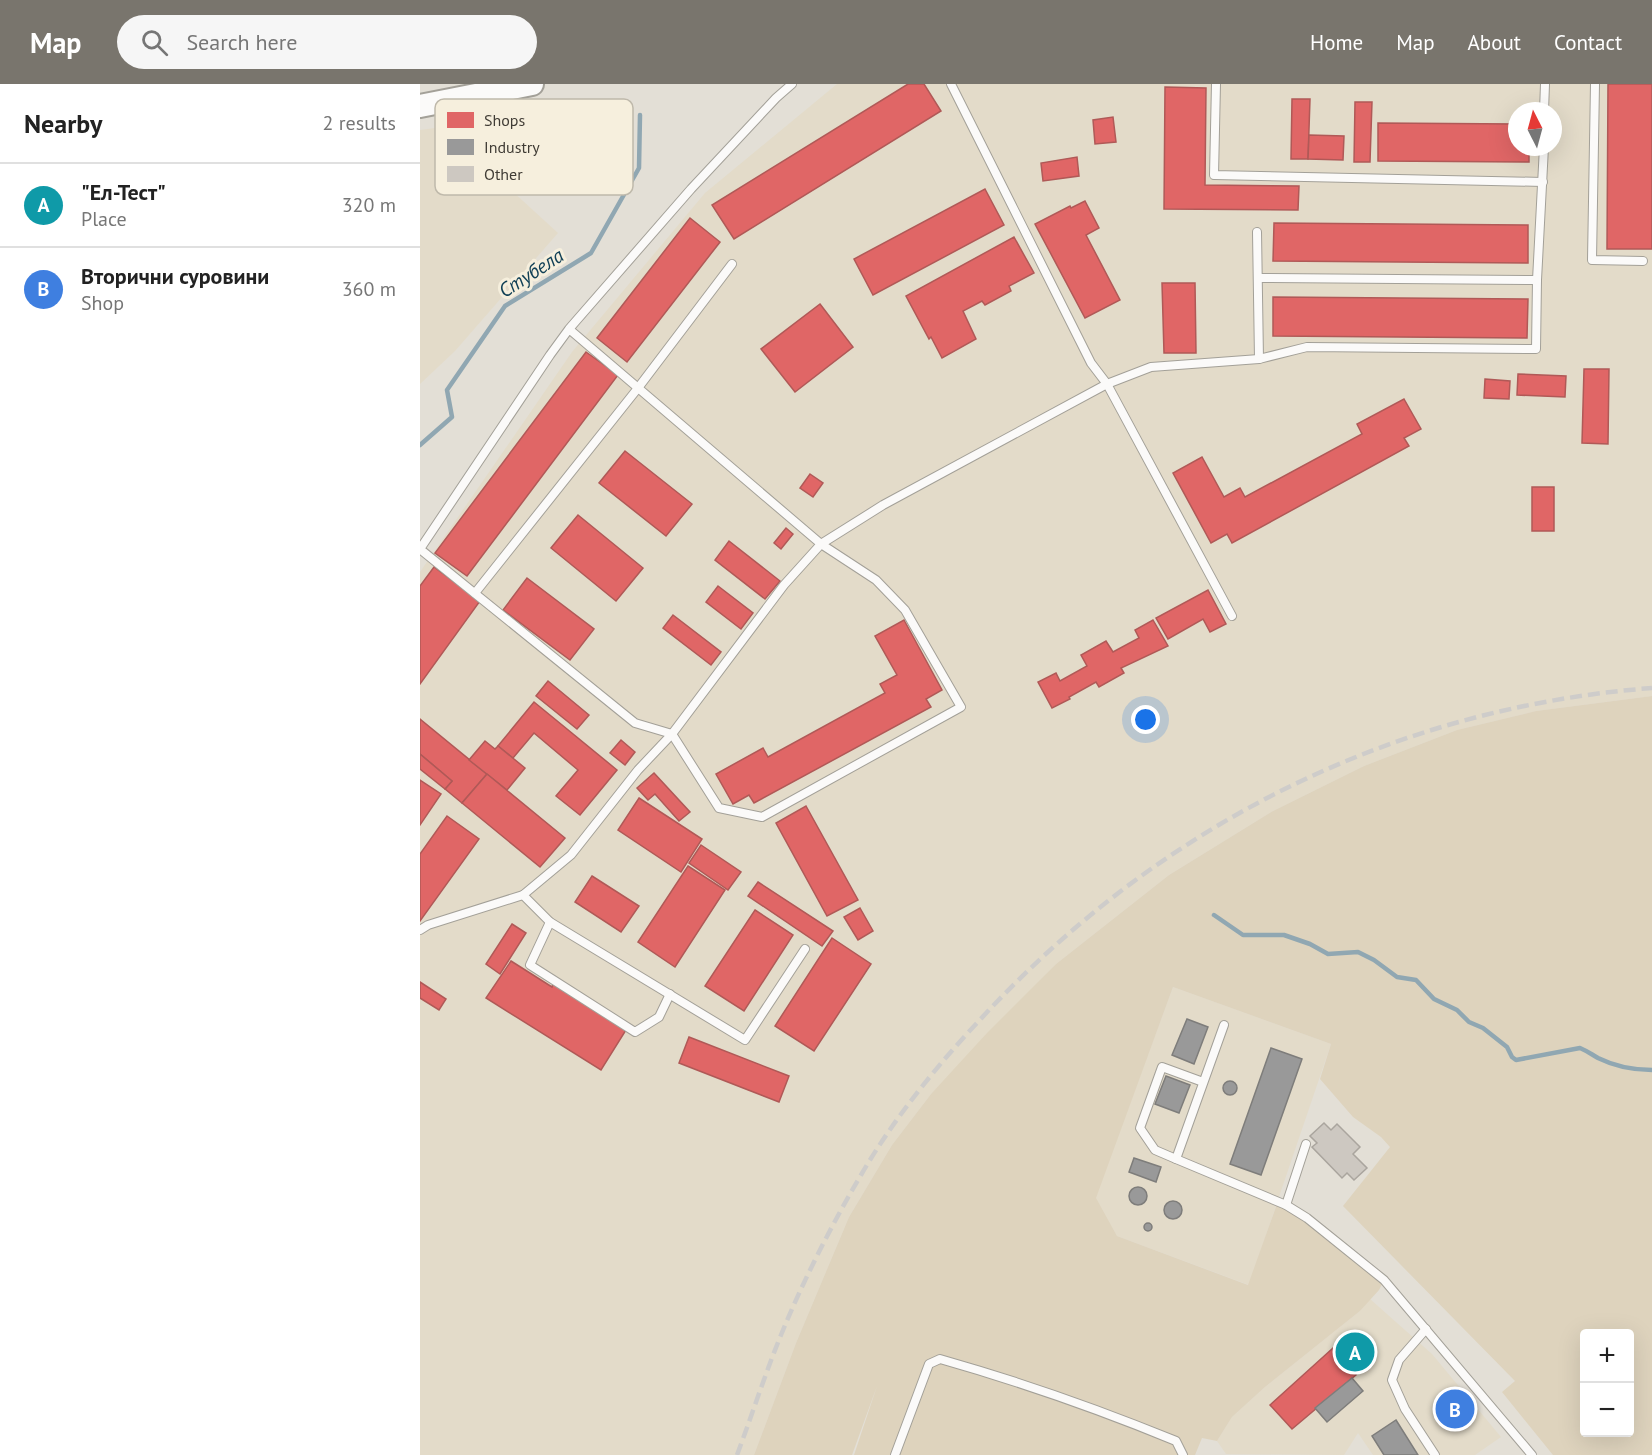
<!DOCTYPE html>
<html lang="en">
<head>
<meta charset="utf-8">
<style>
  body { margin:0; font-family:"PT Sans",sans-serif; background:#f6f6f6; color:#222 }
  .controls { position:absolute; right:18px; bottom:18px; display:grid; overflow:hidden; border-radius:6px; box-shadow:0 6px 24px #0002 }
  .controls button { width:54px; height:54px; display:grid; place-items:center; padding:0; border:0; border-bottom:2px solid #e0e0e0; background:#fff; color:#222; font:30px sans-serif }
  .compass { position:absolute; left:1088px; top:18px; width:54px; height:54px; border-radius:50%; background:#fff; box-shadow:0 6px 24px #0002; rotate:354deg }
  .you { position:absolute; left:726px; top:636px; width:21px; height:21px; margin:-15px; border:4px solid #fff; border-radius:50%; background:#1a73e8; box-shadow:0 0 0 9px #1a73e833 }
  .badge { display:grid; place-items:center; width:39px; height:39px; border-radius:50%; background:#79756d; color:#fff; font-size:20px; font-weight:700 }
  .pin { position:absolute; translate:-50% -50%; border:3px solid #fff; box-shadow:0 2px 6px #0006 }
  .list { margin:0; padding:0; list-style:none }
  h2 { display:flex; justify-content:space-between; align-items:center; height:78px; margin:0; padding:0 24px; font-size:26px }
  h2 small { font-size:20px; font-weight:400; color:#767676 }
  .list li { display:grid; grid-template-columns:39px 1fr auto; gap:18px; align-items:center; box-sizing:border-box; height:84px; padding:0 24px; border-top:2px solid #e0e0e0 }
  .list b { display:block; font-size:22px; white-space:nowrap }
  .list p { margin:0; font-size:20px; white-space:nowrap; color:#767676 }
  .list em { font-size:20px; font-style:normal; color:#767676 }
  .icon { flex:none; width:33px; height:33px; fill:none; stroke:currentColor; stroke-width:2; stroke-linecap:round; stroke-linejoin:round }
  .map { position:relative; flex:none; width:1232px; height:1371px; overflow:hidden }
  header { display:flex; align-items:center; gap:36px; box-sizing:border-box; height:84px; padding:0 30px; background:#79756d; color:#fff }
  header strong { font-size:28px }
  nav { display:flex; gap:33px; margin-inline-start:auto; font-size:21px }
  .search { width:420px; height:54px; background:#f6f6f6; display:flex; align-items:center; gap:15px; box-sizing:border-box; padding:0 21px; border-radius:33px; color:#767676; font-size:22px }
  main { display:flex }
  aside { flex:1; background:#fff }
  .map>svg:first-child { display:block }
  .built { fill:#e3dbc9; fill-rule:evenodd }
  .green { fill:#ded3bd; fill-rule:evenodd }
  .shops { fill:#e06666; stroke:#b05957; stroke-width:1.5 }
  .industry { fill:#999; stroke:#7e7d7b; stroke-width:1.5 }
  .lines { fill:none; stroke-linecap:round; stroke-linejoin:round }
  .stream { stroke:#90a7b2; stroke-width:4.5 }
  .building { fill:#cdc8c1; stroke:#aaa59e; stroke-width:1.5 }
  .lane-casing { stroke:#a3a098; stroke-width:10 }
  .secondary-casing { stroke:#a3a098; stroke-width:26 }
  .lane { stroke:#fbfaf9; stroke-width:8 }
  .secondary { stroke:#fbfaf9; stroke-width:22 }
  .rail { stroke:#ceccca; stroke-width:4.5; stroke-dasharray:12 6; stroke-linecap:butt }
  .labels { text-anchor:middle; stroke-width:6; stroke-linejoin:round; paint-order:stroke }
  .water-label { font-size:20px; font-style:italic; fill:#114056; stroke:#f6efdd }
  .key { fill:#f6efdd; stroke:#bfb9ab; stroke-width:1.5 }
  .key-label { font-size:16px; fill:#403c35 }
</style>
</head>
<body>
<header>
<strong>Map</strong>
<div class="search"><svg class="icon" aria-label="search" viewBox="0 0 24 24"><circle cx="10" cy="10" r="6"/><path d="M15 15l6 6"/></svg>Search here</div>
<nav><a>Home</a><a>Map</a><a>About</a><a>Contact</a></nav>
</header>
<main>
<aside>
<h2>Nearby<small>2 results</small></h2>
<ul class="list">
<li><span class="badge" style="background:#0f9aa8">A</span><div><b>&quot;Ел-Тест&quot;</b><p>Place</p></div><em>320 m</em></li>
<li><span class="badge" style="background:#3f7fe0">B</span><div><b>Вторични суровини</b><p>Shop</p></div><em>360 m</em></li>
</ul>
</aside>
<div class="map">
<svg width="1232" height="1371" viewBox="0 0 1232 1371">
  <rect width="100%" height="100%" fill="#e3dfd6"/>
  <!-- built -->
  <g class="built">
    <path d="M417 0H1232V612L1116 627 1037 646 944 682 853 727 749 791 636 880 511 1010 472 1061 429 1133 376 1259 334 1371H0V488L152 268 285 109ZM1097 27H1133V63H1097Z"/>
    <polygon points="22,43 138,149 35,267 0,300 0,46"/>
    <polygon points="753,903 911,960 829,1201 697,1152 675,1114"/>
    <polygon points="950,1215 1012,1270 1081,1353 1055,1371 953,1371 938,1349 924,1371 806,1370 797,1357 812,1333 845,1303 940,1227"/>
  </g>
  <!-- green -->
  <path class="green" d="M1232 612V1371H1133L1082 1308 1095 1297 923 1122 970 1063 961 1053 933 1033 900 995 911 960 753 903 676 1114 697 1152 828 1201 858 1117 964 1196 959 1206 940 1227 845 1303 812 1333 797 1357 782 1354 775 1371H434L457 1302 432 1371H334L376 1259 429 1133 472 1061 511 1010 567 949 636 880 749 791 853 727 944 682 1037 646 1116 627ZM1164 1250H1210V1348H1164Z"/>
  <!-- shops -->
  <g class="shops">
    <polygon points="488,0 504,0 521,27 314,155 292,121"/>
    <polygon points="1188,0 1232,0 1232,165 1187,165"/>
    <polygon points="745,3 786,4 785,101 879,102 878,126 744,125"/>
    <polygon points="872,15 890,15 888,75 871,75"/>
    <polygon points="935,18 952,18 950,78 934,78"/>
    <polygon points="693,33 696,58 675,60 673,36"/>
    <polygon points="958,39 1097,40 1097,63 1109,63 1109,78 958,77"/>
    <polygon points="889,51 924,52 923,76 888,75"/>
    <polygon points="657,73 659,92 623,97 621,79"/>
    <polygon points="565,105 584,141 453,211 434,175"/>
    <polygon points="665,117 679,144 666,151 700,216 665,234 615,140 650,122 651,124"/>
    <polygon points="270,134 300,158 207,278 177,254"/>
    <polygon points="854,139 1108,141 1108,179 853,177"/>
    <polygon points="594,153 614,189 589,202 591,207 565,221 562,217 543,227 556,255 522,274 511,253 509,255 486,212"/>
    <polygon points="742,199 775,199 776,269 744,269"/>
    <polygon points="853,213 1108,215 1107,254 853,252"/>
    <polygon points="400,220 433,263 375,308 341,265"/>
    <polygon points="166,268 198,291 47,492 15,469"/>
    <polygon points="1164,285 1189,285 1188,360 1162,359"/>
    <polygon points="1098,290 1146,292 1145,313 1097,311"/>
    <polygon points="1065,295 1090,297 1089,315 1064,314"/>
    <polygon points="984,315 1001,345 984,354 989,362 812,459 807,450 791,459 753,389 782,373 804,413 820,404 825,413 942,350 937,340"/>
    <polygon points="205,367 272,420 246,452 179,399"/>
    <polygon points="390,390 403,399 393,413 380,404"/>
    <rect x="1112" y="403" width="22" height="44"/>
    <polygon points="158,431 223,484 196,517 131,464"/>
    <polygon points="366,444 373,450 361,465 354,459"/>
    <polygon points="309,457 360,497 345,515 295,476"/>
    <polygon points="14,483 60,517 0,600 0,502"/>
    <polygon points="107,494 174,545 150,576 83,526"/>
    <polygon points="298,502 333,529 321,545 286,518"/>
    <polygon points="788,506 806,540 790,548 783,535 748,555 736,534"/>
    <polygon points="253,531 301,568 291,581 243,544"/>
    <polygon points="484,536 522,606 506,615 511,623 334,719 329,711 313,720 296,690 343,664 348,673 465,609 460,600 477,591 455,552"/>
    <polygon points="733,536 748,562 701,584 704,589 679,603 676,598 649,613 650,615 632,624 618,598 636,589 640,597 667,582 661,571 686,557 693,568 719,554 715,546"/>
    <polygon points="128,597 169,631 157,645 116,612"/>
    <polygon points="114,618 197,686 160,731 136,712 158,686 114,649 93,674 78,662"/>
    <polygon points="0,635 67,690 42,719 25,705 32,697 0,670"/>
    <polygon points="201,656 215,668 205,681 190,669"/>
    <polygon points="65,657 75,665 78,662 105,684 87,706 49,676"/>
    <polygon points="0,670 32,697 25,705 0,685"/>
    <polygon points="234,689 270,728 259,737 235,710 228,716 217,704"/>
    <polygon points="67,690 145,754 120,783 42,719"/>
    <polygon points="0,696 21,710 0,741"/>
    <polygon points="219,714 282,755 261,788 198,746"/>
    <polygon points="386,722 438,816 407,832 356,739"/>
    <polygon points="27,732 59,755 0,837 0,770"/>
    <polygon points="281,761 321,788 308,806 269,779"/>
    <polygon points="268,782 305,806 255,883 218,858"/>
    <polygon points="172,792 219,822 201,848 155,818"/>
    <polygon points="338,798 413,847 402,862 328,812"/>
    <polygon points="440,824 453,847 438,856 424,833"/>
    <polygon points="335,826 373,851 324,927 285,902"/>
    <polygon points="92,840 106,849 80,890 66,880"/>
    <polygon points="412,854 451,880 394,967 355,942"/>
    <polygon points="91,877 132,903 133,900 206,946 181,986 66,914"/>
    <polygon points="0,898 26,915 19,926 0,914"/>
    <polygon points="269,953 369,992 359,1018 259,979"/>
    <polygon points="936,1249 954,1269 933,1287 916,1266"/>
    <polygon points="913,1264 936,1291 872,1345 850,1321"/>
  </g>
  <!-- industry -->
  <g class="industry">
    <polygon points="767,935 788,943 774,980 752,971"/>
    <polygon points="851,964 882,975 841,1091 810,1080"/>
    <polygon points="746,992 770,1001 759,1029 735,1020"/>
    <circle cx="810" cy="1004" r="7"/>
    <polygon points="714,1074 741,1083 736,1098 709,1088"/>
    <circle cx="718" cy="1112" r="9"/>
    <circle cx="753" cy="1126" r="9"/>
    <circle cx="728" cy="1143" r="4"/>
    <polygon points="932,1294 943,1307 907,1338 895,1324"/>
    <polygon points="976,1336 998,1371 964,1371 952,1352"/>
  </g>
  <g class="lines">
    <!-- stream -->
    <g class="stream">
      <polyline points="0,361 32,333 27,306 85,222 171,169 219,84 220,31"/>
      <path d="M794 831 823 851H864L890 860 908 870 938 868 954 876 977 893 996 896 1014 915 1037 926 1049 938 1063 944 1087 963 1092 973 1096 976 1160 964C1167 967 1171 970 1178 974 1194 982 1214 986 1232 986"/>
    </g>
  </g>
  <!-- building -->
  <polygon class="building" points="904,1039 911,1046 917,1040 940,1063 933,1070 947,1084 934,1096 927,1089 922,1094 892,1063 897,1059 890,1052"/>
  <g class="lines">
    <defs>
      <g id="lane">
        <polyline points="531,0 671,279 687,300 812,532"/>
        <polyline points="796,0 794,91 1123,98"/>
        <polyline points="1175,0 1172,176 1223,177"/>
        <polyline points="1124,27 1125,0"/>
        <polyline points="837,148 839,275"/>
        <polyline points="838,194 1117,196"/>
        <polyline points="149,245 401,460 456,496 485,526 541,623 342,733 299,724 252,650 215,639 0,465 130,271 149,245 271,105 356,14 372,0"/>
        <polyline points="55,509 218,304 312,180"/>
        <polyline points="103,811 130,838 325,956 385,865"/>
        <polyline points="130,838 110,881 215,948 239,933 250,910"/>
        <polyline points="0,846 8,841 103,811 151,771 218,686 252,650 364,501 401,460 463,421 687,300 731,283 839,275 887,263 1116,265 1117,196 1124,63"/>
        <polyline points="804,941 756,1075 866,1121 887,1134 964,1196 1112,1371"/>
        <polyline points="756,1075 735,1066 720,1044 742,983 783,998"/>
        <polyline points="866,1121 886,1060"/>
        <polyline points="1006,1245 979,1276 972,1296 985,1325 1015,1371"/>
        <path d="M475 1371 509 1280 520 1275C601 1298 678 1325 756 1357L763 1371"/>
      </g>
      <polyline id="secondary" points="0,22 112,0"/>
    </defs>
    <!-- lane casing -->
    <use href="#lane" class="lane-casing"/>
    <!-- secondary casing -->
    <use href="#secondary" class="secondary-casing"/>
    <!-- lane -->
    <use href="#lane" class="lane"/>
    <!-- secondary -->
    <use href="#secondary" class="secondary"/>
    <!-- rail -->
    <path class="rail" d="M317 1371C332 1331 345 1290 361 1251 383 1197 411 1142 441 1091 473 1036 514 985 557 939 734 745 969 624 1232 604"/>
  </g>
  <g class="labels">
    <!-- water labels -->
    <g class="water-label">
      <text transform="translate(111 189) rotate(-33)" y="7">Стубела</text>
    </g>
  </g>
  <!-- legend -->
  <rect x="15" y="15" width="198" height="96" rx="9" class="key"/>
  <rect x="27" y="28" width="27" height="16" fill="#e06666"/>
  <rect x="27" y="55" width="27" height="16" fill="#999"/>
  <rect x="27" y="82" width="27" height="16" fill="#cdc8c1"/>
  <g class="key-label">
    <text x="64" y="42">Shops</text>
    <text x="64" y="69">Industry</text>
    <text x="64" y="96">Other</text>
  </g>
</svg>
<div class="controls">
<button>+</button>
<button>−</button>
</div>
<svg class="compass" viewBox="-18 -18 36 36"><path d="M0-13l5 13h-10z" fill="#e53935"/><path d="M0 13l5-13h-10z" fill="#767676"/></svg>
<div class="you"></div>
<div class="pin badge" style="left:935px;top:1268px;background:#0f9aa8">A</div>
<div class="pin badge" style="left:1035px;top:1325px;background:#3f7fe0">B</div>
</div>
</main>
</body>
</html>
